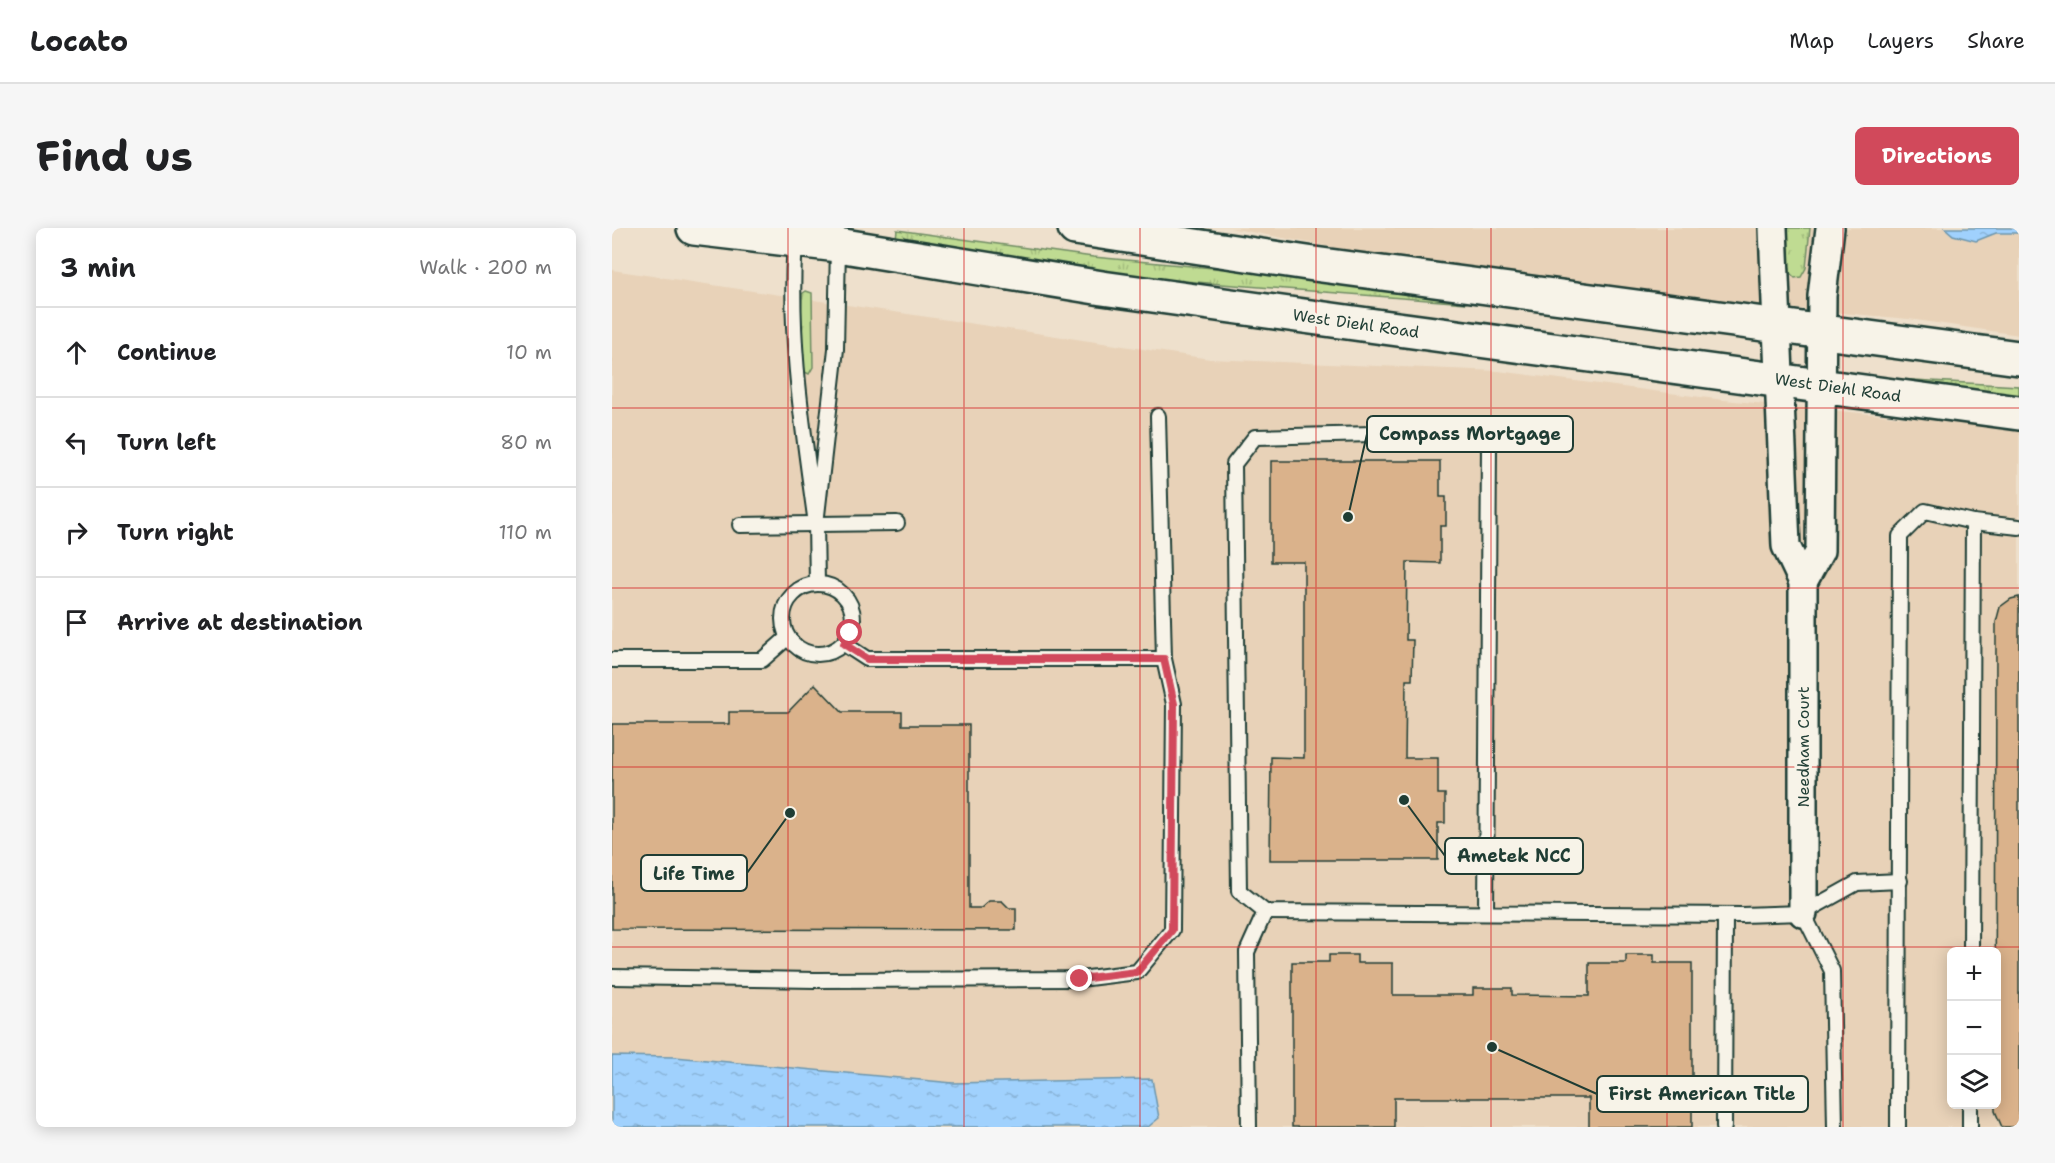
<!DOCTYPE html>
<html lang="en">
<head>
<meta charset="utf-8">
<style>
  body { margin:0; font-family:"Shantell Sans",sans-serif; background:#f6f6f6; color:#202124 }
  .controls { position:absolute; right:18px; bottom:18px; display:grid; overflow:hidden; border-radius:9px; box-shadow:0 3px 15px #0003 }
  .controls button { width:54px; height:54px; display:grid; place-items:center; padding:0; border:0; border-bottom:2px solid #e0e0e0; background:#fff; color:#202124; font:30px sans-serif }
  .stop { position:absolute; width:18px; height:18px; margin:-14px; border:4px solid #d1495b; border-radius:50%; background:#fff }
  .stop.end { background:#d1495b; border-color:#fff; box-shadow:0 2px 6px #0008 }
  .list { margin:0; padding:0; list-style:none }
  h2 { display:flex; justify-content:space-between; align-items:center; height:78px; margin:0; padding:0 24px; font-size:26px }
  h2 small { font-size:20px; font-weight:400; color:#757577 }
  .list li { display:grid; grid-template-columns:39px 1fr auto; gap:18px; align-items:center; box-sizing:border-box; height:90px; padding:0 24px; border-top:2px solid #e0e0e0 }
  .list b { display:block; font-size:22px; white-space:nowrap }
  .list em { font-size:20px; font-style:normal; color:#757577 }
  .icon { flex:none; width:33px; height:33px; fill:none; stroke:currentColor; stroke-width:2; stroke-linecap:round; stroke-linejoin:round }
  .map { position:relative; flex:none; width:1407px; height:899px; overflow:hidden; border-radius:9px }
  header { display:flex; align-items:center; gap:36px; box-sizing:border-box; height:84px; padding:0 30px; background:#fff; border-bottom:2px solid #e0e0e0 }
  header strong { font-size:28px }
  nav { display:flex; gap:33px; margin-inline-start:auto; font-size:21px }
  .intro { display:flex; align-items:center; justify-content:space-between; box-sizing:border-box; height:144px; padding:0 36px }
  h1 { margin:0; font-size:42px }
  .button { padding:15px 27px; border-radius:9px; background:#d1495b; color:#fff; font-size:21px; font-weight:700 }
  main { display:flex; gap:36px; padding:0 36px }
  aside { flex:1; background:#fff; border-radius:9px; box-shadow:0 3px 15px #0003 }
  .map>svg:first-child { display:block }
  .built { fill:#e8d2b8; fill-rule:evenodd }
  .grass { fill:url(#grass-tufts); stroke:#6f8c63; stroke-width:1.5 }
  .water { fill:url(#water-ripples); stroke:#6c96ad; stroke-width:1.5 }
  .building { fill:#dab28b; stroke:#1f3d34; stroke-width:1.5 }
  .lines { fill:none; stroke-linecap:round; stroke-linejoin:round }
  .service-casing { stroke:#1f3d34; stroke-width:18 }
  .minor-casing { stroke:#1f3d34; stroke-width:32 }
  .tertiary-casing { stroke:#1f3d34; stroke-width:38 }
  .service { stroke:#f7f3e8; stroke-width:14 }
  .minor { stroke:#f7f3e8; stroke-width:27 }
  .tertiary { stroke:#f7f3e8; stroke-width:33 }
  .route { stroke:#d1495b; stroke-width:8 }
  .grid { fill:none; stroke:#d62828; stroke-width:1.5; stroke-opacity:0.55 }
  .labels { text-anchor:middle; stroke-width:6; stroke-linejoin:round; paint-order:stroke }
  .street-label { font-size:16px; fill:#1f3d34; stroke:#f7f3e8 }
  .leader { fill:none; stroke:#1f3d34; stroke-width:2 }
  .callout-dot { fill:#1f3d34; stroke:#f7f3e8; stroke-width:2 }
  .callout { fill:#f7f3e8; stroke:#1f3d34; stroke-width:2 }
  .callout-label { font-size:18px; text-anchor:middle; font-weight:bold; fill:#1f3d34 }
</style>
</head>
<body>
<header>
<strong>Locato</strong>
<nav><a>Map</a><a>Layers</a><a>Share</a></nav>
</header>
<div class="intro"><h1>Find us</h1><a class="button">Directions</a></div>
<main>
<aside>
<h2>3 min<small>Walk · 200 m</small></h2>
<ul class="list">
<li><svg class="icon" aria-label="ahead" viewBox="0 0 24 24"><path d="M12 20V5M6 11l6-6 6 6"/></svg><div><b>Continue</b></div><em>10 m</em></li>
<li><svg class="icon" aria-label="left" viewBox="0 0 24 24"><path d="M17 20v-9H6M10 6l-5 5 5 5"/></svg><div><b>Turn left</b></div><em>80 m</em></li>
<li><svg class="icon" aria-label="right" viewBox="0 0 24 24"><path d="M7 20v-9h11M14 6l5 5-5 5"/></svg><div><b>Turn right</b></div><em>110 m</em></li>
<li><svg class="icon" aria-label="arrive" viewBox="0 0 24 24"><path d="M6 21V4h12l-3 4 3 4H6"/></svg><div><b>Arrive at destination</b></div></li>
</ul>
</aside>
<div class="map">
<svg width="1407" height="899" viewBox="0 0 1407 899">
  <defs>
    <pattern id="grass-tufts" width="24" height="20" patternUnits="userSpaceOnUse" patternTransform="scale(1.5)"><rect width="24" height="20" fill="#bfdb92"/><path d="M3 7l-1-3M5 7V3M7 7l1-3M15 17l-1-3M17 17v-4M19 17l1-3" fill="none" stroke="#a4bd7e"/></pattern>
    <pattern id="water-ripples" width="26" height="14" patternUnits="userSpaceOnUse" patternTransform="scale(1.5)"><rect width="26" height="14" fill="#a0d1fd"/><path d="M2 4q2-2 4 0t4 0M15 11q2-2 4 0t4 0" fill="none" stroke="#89b4d9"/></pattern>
  </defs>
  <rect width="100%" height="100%" fill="#eee0cc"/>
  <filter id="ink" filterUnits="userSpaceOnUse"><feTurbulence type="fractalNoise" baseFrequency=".0167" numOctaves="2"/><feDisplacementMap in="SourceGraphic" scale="12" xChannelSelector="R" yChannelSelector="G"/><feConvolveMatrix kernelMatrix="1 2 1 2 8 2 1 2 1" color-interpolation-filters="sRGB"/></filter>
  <g filter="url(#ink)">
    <!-- built -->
    <g class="built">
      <polygon points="618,0 1407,0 1407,107 1297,91 1088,72 853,44"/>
      <path d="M0 42 598 131 886 143 1112 172 1407 200V899H0ZM1340 724H1384V876H1340Z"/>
    </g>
    <!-- grass -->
    <g class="grass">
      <polygon points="1172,0 1198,0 1194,40 1189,49 1183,50 1178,45"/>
      <polygon points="285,2 481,29 731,52 856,68 854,75 481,46 284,10"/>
      <polygon points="194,63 200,65 201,139 197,146 193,144 188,111 190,66"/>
      <polygon points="1284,151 1407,158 1407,172 1283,155"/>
    </g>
    <!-- water -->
    <g class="water">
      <polygon points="1333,0 1407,0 1407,5 1384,5 1364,13 1341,7"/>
      <polygon points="0,828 63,829 341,855 540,851 547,890 536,899 0,899"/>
    </g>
    <!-- building -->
    <g class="building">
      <polygon points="659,233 828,233 828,269 834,269 834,298 828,298 828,335 795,334 794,412 801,412 800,452 794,452 793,530 826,530 826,566 833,566 833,595 826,595 826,632 658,632 659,529 692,530 692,334 659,334"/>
      <polygon points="1407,369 1407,899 1390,899 1383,883 1384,394 1388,379 1399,371"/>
      <polygon points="203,456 230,484 290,484 290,497 357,497 357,680 369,680 377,673 390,673 397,680 404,680 404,702 0,701 0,496 117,496 117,484 176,484"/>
      <polygon points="717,727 745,727 745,735 781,735 781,767 861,767 861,760 900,760 900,767 977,768 977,735 1014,735 1014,727 1042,727 1042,735 1080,735 1080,899 977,899 977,870 782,870 782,899 680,899 680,734 717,734"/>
    </g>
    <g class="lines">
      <defs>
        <g id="service">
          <path d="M183 13C176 110 191 200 204 296L224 121 226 17"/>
          <polyline points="204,296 205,356"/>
          <polyline points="128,297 285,295"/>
          <circle cx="206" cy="391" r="35"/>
          <polyline points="232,416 255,431 552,431"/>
          <polyline points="0,432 150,432 175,410"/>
          <polyline points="874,685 877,216 841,204 643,209 622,236 627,663 653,684 1130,687 1191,685 1245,655 1288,653"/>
          <polyline points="1191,685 1220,743 1223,899"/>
          <polyline points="1359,724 1361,294"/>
          <polyline points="0,749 203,752 468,751 525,744 560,702 562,476 552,431 546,188"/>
          <polyline points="637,899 635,724 653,684"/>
          <polyline points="1112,899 1113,687"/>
          <polyline points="1286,899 1288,308 1313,283 1361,294 1407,299"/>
          <polyline points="1358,899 1358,876"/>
        </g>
        <g id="minor">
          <polyline points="1161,0 1174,318 1191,354 1191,685"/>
          <polyline points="1191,354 1208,323 1210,68 1218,0"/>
        </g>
        <g id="tertiary">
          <polyline points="82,0 226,17 490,60 771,99 1407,185"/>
          <polyline points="463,0 702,36 1407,130"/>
        </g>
      </defs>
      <!-- service casing -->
      <use href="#service" class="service-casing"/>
      <!-- minor casing -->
      <use href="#minor" class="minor-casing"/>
      <!-- tertiary casing -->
      <use href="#tertiary" class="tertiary-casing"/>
      <!-- service -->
      <use href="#service" class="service"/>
      <!-- minor -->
      <use href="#minor" class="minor"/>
      <!-- tertiary -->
      <use href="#tertiary" class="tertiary"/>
    </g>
  </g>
  <g class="lines" filter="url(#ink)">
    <!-- route -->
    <polyline class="route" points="238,405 232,416 255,431 552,431 562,476 560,702 525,744 468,751"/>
  </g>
  <!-- grid -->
  <path class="grid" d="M176 0V899M352 0V899M528 0V899M704 0V899M879 0V899M1055 0V899M1231 0V899M0 180H1407M0 360H1407M0 539H1407M0 719H1407"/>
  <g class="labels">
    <!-- street labels -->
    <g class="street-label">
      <text transform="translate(744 95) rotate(8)" y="6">West Diehl Road</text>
      <text transform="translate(1226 159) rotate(8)" y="6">West Diehl Road</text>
      <text transform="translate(1191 519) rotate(-90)" y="6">Needham Court</text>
    </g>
  </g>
  <!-- callouts -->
  <path class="leader" d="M736 289L755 206M792 572L833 628M178 585L135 645M880 819L985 866"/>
  <g class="callout-dot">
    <circle cx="736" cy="289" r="6"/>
    <circle cx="792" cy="572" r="6"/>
    <circle cx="178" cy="585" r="6"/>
    <circle cx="880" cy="819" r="6"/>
  </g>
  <g class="callout">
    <rect x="755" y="188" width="206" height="36" rx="6"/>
    <rect x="833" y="610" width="138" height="36" rx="6"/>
    <rect x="29" y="627" width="106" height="36" rx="6"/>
    <rect x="985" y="848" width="211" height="36" rx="6"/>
  </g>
  <g class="callout-label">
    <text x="858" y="212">Compass Mortgage</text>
    <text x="902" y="634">Ametek NCC</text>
    <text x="82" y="652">Life Time</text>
    <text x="1090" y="872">First American Title</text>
  </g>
</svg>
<div class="controls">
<button>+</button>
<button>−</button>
<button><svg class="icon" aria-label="layers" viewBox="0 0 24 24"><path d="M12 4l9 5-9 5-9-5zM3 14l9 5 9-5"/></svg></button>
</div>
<div class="stop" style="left:238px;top:405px"></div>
<div class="stop end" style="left:468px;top:751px"></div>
</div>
</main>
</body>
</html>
